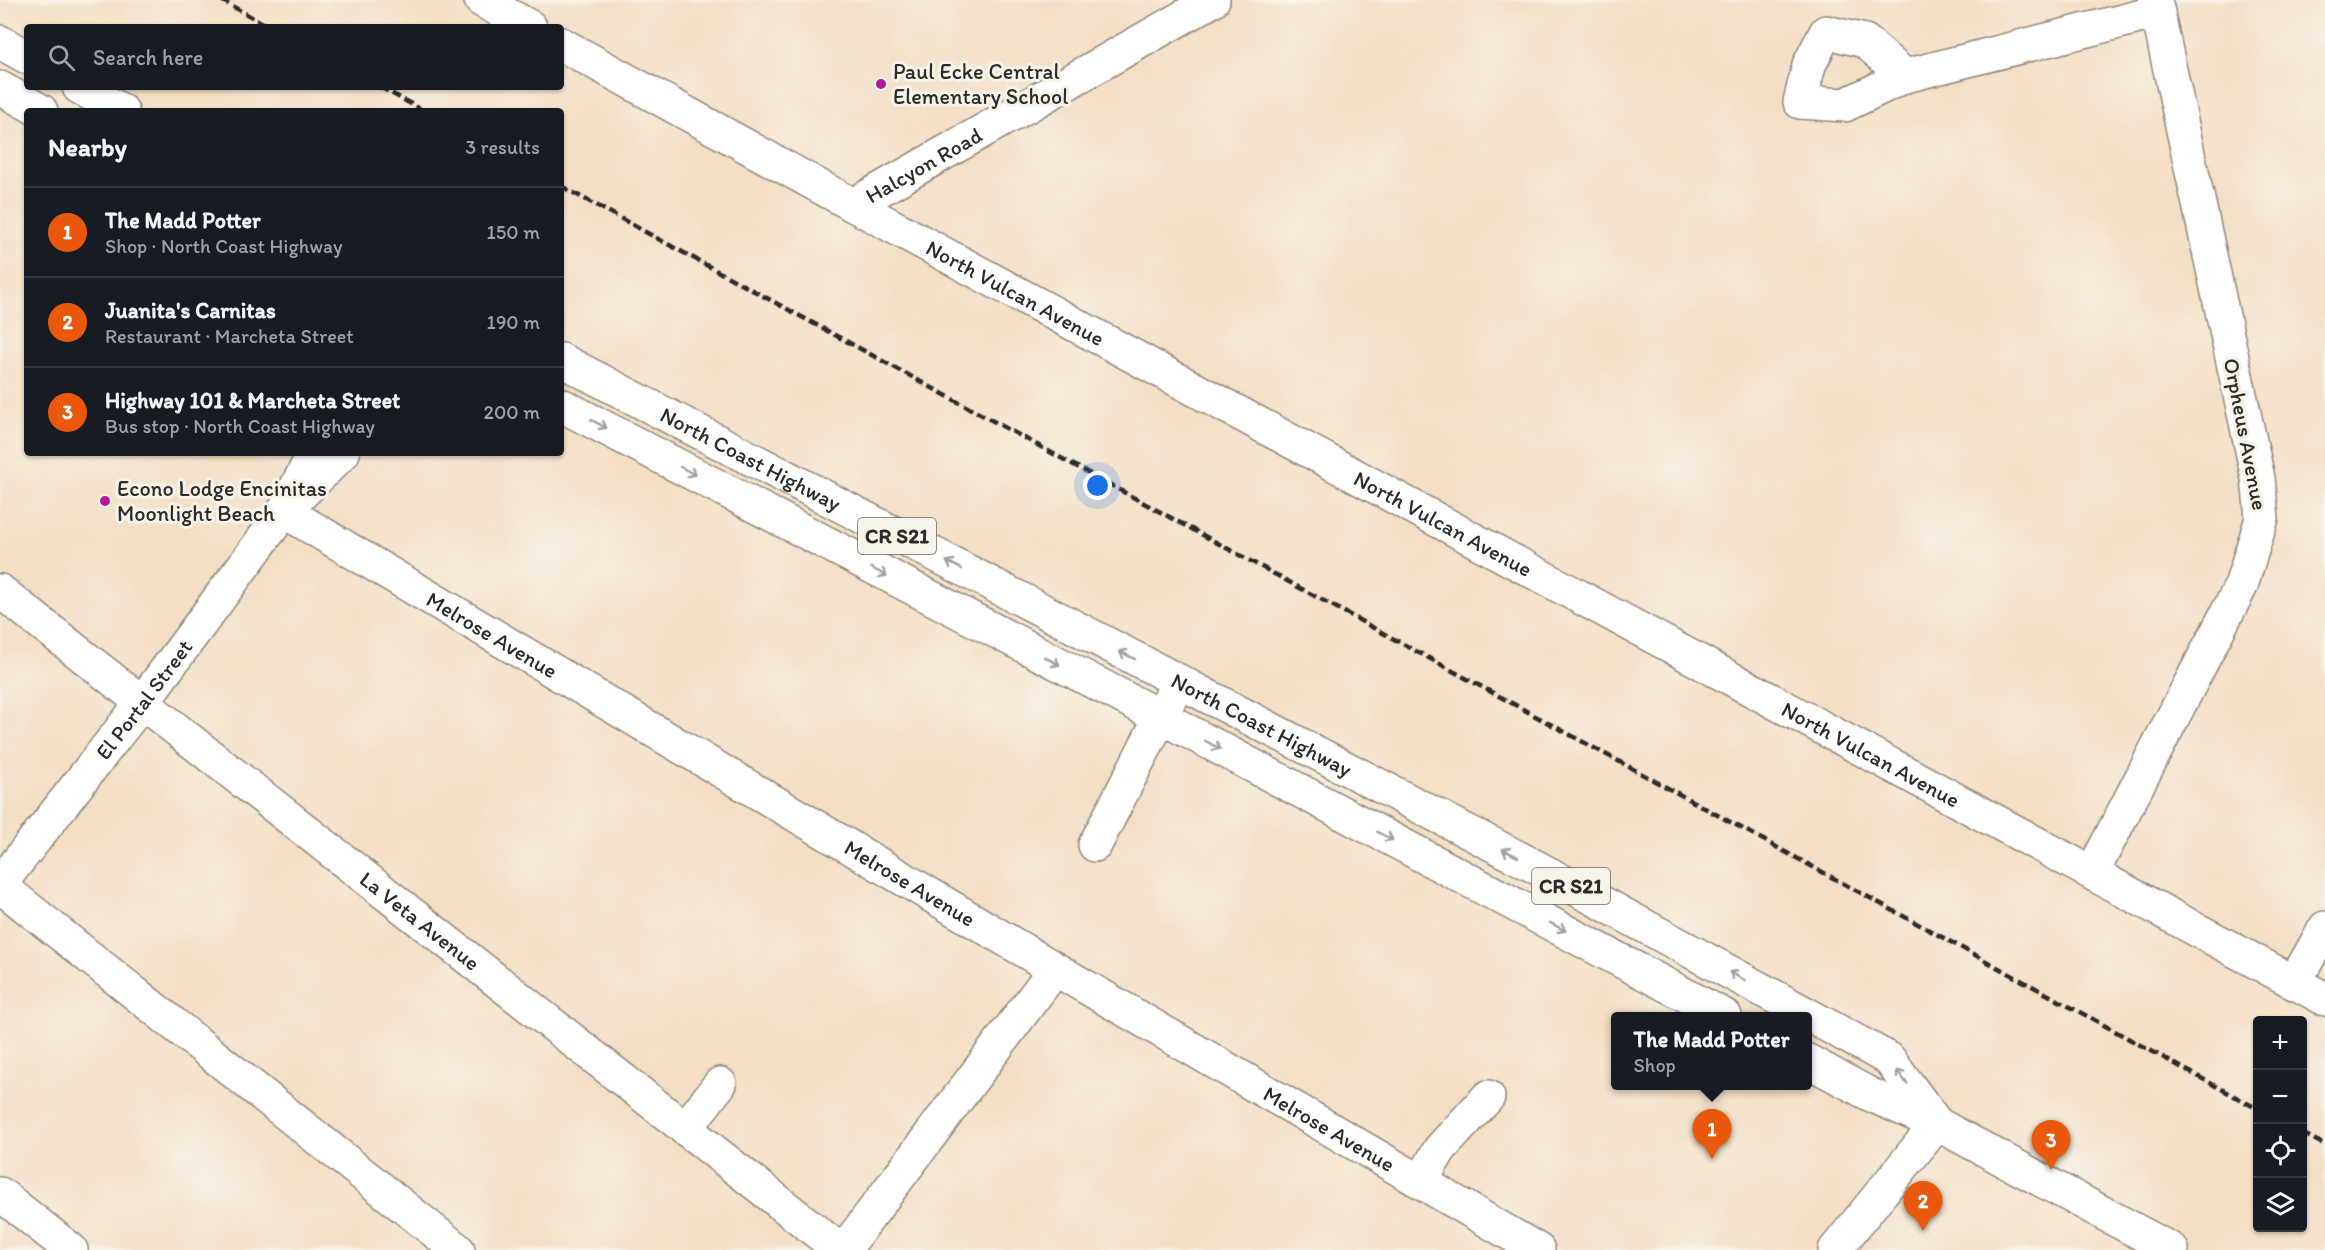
<!DOCTYPE html>
<html lang="en">
<head>
<meta charset="utf-8">
<style>
  body { margin:0; font-family:Itim,sans-serif; background:#242831; color:#f1f3f6 }
  .controls { position:absolute; right:18px; bottom:18px; display:grid; overflow:hidden; border-radius:6px; box-shadow:0 2px 4px #0004 }
  .controls button { width:54px; height:54px; display:grid; place-items:center; padding:0; border:0; border-bottom:2px solid #363941; background:#171b24; color:#f1f3f6; font:30px sans-serif }
  .you { position:absolute; left:1098px; top:486px; width:21px; height:21px; margin:-15px; border:4px solid #fff; border-radius:50%; background:#1a73e8; box-shadow:0 0 0 9px #1a73e833 }
  .badge { display:grid; place-items:center; width:39px; height:39px; border-radius:50%; background:#ea580c; color:#fff; font-size:20px; font-weight:700 }
  .pin { position:absolute; translate:-50% -50px; filter:drop-shadow(0 2px 3px #0008) }
  .pin::after { content:''; position:absolute; top:32px; width:21px; height:18px; background:inherit; clip-path:polygon(0 0,100% 0,50% 100%) }
  .popup { position:absolute; left:1611px; top:1012px; width:201px; height:78px; box-sizing:border-box; display:grid; place-content:center; border-radius:6px; background:#171b24; filter:drop-shadow(0 2px 4px #0005); font-size:20px; white-space:nowrap; color:#9ea1a6 }
  .popup b { font-size:22px; color:#f1f3f6 }
  .popup::after { content:''; position:absolute; left:50%; top:100%; margin-left:-12px; border:12px solid transparent; border-top-color:#171b24 }
  .list { margin:0; padding:0; list-style:none }
  h2 { display:flex; justify-content:space-between; align-items:center; height:78px; margin:0; padding:0 24px; font-size:26px }
  h2 small { font-size:20px; font-weight:400; color:#9ea1a6 }
  .list li { display:grid; grid-template-columns:39px 1fr auto; gap:18px; align-items:center; box-sizing:border-box; height:90px; padding:0 24px; border-top:2px solid #363941 }
  .list b { display:block; font-size:22px; white-space:nowrap }
  .list p { margin:0; font-size:20px; white-space:nowrap; color:#9ea1a6 }
  .list em { font-size:20px; font-style:normal; color:#9ea1a6 }
  .icon { flex:none; width:33px; height:33px; fill:none; stroke:currentColor; stroke-width:2; stroke-linecap:round; stroke-linejoin:round }
  .map { position:relative; flex:none; width:2325px; height:1250px; overflow:hidden }
  .search { position:absolute; background:#171b24; box-shadow:0 2px 4px #0004; left:24px; top:24px; width:540px; height:66px; display:flex; align-items:center; gap:15px; box-sizing:border-box; padding:0 21px; border-radius:6px; color:#9ea1a6; font-size:22px }
  .panel { position:absolute; background:#171b24; box-shadow:0 2px 4px #0004; left:24px; top:108px; width:540px; height:348px; border-radius:6px }
  .map>svg:first-child { display:block }
  .lines { fill:none; stroke-linecap:round; stroke-linejoin:round }
  .minor-casing { stroke:#8f8578; stroke-width:36 }
  .major-casing { stroke:#8f8578; stroke-width:36 }
  .minor { stroke:#fff; stroke-width:33 }
  .major { stroke:#fff; stroke-width:33 }
  .rail { stroke:#2b2b2b; stroke-width:4.5; stroke-dasharray:9 4.5; stroke-linecap:butt }
  .oneway { stroke:#a0a0a0 }
  .poi-dot { fill:#b5179e; stroke:#f7f3e8; stroke-width:2 }
  .labels { text-anchor:middle; stroke-width:6; stroke-linejoin:round; paint-order:stroke }
  .shield { fill:#f7f3e8; stroke:#686764; stroke-width:1.5 }
  .shield-label { font-size:21px; font-weight:bold; fill:#2b2b2b }
  .poi-label { font-size:22px; fill:#2b2b2b; stroke:#f7f3e8; text-anchor:start }
  .street-label { font-size:22px; fill:#2b2b2b; stroke:#f7f3e8 }
</style>
</head>
<body>
<div class="map">
<svg width="2325" height="1250" viewBox="0 0 2325 1250">
  <rect width="100%" height="100%" fill="#f7f3e8"/>
  <filter id="ink" filterUnits="userSpaceOnUse"><feTurbulence type="fractalNoise" baseFrequency=".0167" numOctaves="2"/><feDisplacementMap in="SourceGraphic" scale="12" xChannelSelector="R" yChannelSelector="G"/><feConvolveMatrix kernelMatrix="1 2 1 2 8 2 1 2 1" color-interpolation-filters="sRGB"/></filter>
  <filter id="wash" filterUnits="userSpaceOnUse"><feTurbulence type="fractalNoise" baseFrequency=".008" numOctaves="4" result="noise"/><feDisplacementMap in="SourceGraphic" scale="24" xChannelSelector="R" yChannelSelector="G"/><feGaussianBlur stdDeviation="1.35" result="paint"/><feColorMatrix in="noise" values="0 0 0 0 0 0 0 0 0 0 0 0 0 0 0 0 0 1.4 0 .05"/><feComposite in="paint" operator="in"/></filter>
  <g filter="url(#wash)">
    <rect width="100%" height="100%" fill="#f3dfc4"/>
  </g>
  <g filter="url(#ink)">
    <g class="lines">
      <defs>
        <g id="minor">
          <polyline points="1905,76 1865,41 1826,32 1809,65 1800,102 1845,105 1905,76 2158,12"/>
          <path id="s1" d="M853 205 1213 0"/>
          <polyline points="314,453 284,511 343,453"/>
          <path id="s2" d="M0 591 840 1250"/>
          <polyline points="1095,845 1179,681"/>
          <polyline points="2092,873 2241,586 2262,518 2258,478 2155,0"/>
          <path id="s3" d="M0 884 141 704 284 511 1055 969 1538 1250"/>
          <polyline points="0,886 458,1250"/>
          <polyline points="2294,983 2325,928"/>
          <polyline points="685,1129 720,1084"/>
          <polyline points="1422,1180 1440,1149 1488,1097"/>
          <polyline points="0,1194 71,1250"/>
          <polyline points="844,1250 1055,969"/>
          <polyline points="1835,1250 1937,1124"/>
        </g>
        <g id="major">
          <polyline points="481,0 530,27"/>
          <polyline points="0,42 27,57"/>
          <path id="s4" d="M561 44 844 200 2325 999"/>
          <polyline points="79,87 122,111"/>
          <polyline points="0,88 41,111"/>
          <path id="s5" d="M561 360 1536 867 1889 1059 1937 1124"/>
          <polyline points="561,405 1161,717 1725,1016"/>
          <polyline points="1808,1061 1869,1094 1937,1124 2172,1250"/>
        </g>
      </defs>
      <!-- minor casing -->
      <use href="#minor" class="minor-casing"/>
      <!-- major casing -->
      <use href="#major" class="major-casing"/>
      <!-- minor -->
      <use href="#minor" class="minor"/>
      <!-- major -->
      <use href="#major" class="major"/>
      <!-- rail -->
      <g class="rail">
        <polyline points="221,0 270,27"/>
        <polyline points="380,87 424,111"/>
        <polyline points="561,186 2258,1109"/>
        <polyline points="2302,1133 2325,1145"/>
      </g>
    </g>
    <!-- one-way arrows -->
    <defs><path id="oneway-shaft" d="M-6 0H5M1.5-3L5.5 0L1.5 3" fill="none" stroke-width="1.6" stroke-linecap="round" stroke-linejoin="round" transform="scale(1.5)"/></defs>
    <g class="oneway">
      <use href="#oneway-shaft" transform="translate(599 424) rotate(28)"/>
      <use href="#oneway-shaft" transform="translate(688 471) rotate(28)"/>
      <use href="#oneway-shaft" transform="translate(954 565) rotate(-153)"/>
      <use href="#oneway-shaft" transform="translate(879 572) rotate(28)"/>
      <use href="#oneway-shaft" transform="translate(1127 655) rotate(-153)"/>
      <use href="#oneway-shaft" transform="translate(1052 661) rotate(27)"/>
      <use href="#oneway-shaft" transform="translate(1213 745) rotate(28)"/>
      <use href="#oneway-shaft" transform="translate(1385 836) rotate(28)"/>
      <use href="#oneway-shaft" transform="translate(1510 853) rotate(-153)"/>
      <use href="#oneway-shaft" transform="translate(1558 927) rotate(28)"/>
      <use href="#oneway-shaft" transform="translate(1737 976) rotate(-151)"/>
      <use href="#oneway-shaft" transform="translate(1902 1077) rotate(-126)"/>
    </g>
  </g>
  <!-- markers -->
  <g class="poi-dot">
    <circle cx="881" cy="84" r="6"/>
    <circle cx="105" cy="501" r="6"/>
  </g>
  <g class="labels">
    <!-- shield labels -->
    <g class="shield">
      <rect x="858" y="518" width="78" height="36" rx="4.5"/>
      <rect x="1532" y="868" width="78" height="36" rx="4.5"/>
    </g>
    <g class="shield-label">
      <text x="897" y="543">CR S21</text>
      <text x="1571" y="893">CR S21</text>
    </g>
    <!-- poi labels -->
    <g class="poi-label">
      <text x="893" y="79">Paul Ecke Central<tspan x="893" dy="25">Elementary School</tspan></text>
      <text x="117" y="496">Econo Lodge Encinitas<tspan x="117" dy="25">Moonlight Beach</tspan></text>
    </g>
    <!-- street labels -->
    <g class="street-label">
      <text dy="8" stroke="none"><textPath href="#s1" startOffset="81">Halcyon Road</textPath></text>
      <text dy="8" stroke="none"><textPath href="#s4" startOffset="518">North Vulcan Avenue</textPath></text>
      <text transform="translate(2246 434) rotate(79)" y="8">Orpheus Avenue</text>
      <text dy="8" stroke="none"><textPath href="#s5" startOffset="214">North Coast Highway</textPath></text>
      <text dy="8" stroke="none"><textPath href="#s4" startOffset="1004">North Vulcan Avenue</textPath></text>
      <text dy="8" stroke="none"><textPath href="#s3" startOffset="711">Melrose Avenue</textPath></text>
      <text dy="8" stroke="none"><textPath href="#s3" startOffset="234">El Portal Street</textPath></text>
      <text dy="8" stroke="none"><textPath href="#s5" startOffset="790">North Coast Highway</textPath></text>
      <text dy="8" stroke="none"><textPath href="#s4" startOffset="1490">North Vulcan Avenue</textPath></text>
      <text dy="8" stroke="none"><textPath href="#s3" startOffset="1197">Melrose Avenue</textPath></text>
      <text dy="8" stroke="none"><textPath href="#s2" startOffset="534">La Veta Avenue</textPath></text>
      <text dy="8" stroke="none"><textPath href="#s3" startOffset="1683">Melrose Avenue</textPath></text>
    </g>
  </g>
</svg>
<div class="controls">
<button>+</button>
<button>−</button>
<button><svg class="icon" aria-label="locate" viewBox="0 0 24 24"><circle cx="12" cy="12" r="6"/><path d="M12 2v4M12 18v4M2 12h4M18 12h4"/></svg></button>
<button><svg class="icon" aria-label="layers" viewBox="0 0 24 24"><path d="M12 4l9 5-9 5-9-5zM3 14l9 5 9-5"/></svg></button>
</div>
<div class="you"></div>
<div class="pin badge" style="left:1712px;top:1159px">1</div>
<div class="popup"><b>The Madd Potter</b>Shop</div>
<div class="pin badge" style="left:1923px;top:1231px">2</div>
<div class="pin badge" style="left:2051px;top:1170px">3</div>
<div class="search"><svg class="icon" aria-label="search" viewBox="0 0 24 24"><circle cx="10" cy="10" r="6"/><path d="M15 15l6 6"/></svg>Search here</div>
<section class="panel">
<h2>Nearby<small>3 results</small></h2>
<ul class="list">
<li><span class="badge">1</span><div><b>The Madd Potter</b><p>Shop · North Coast Highway</p></div><em>150 m</em></li>
<li><span class="badge">2</span><div><b>Juanita's Carnitas</b><p>Restaurant · Marcheta Street</p></div><em>190 m</em></li>
<li><span class="badge">3</span><div><b>Highway 101 &amp; Marcheta Street</b><p>Bus stop · North Coast Highway</p></div><em>200 m</em></li>
</ul>
</section>
</div>
</body>
</html>
